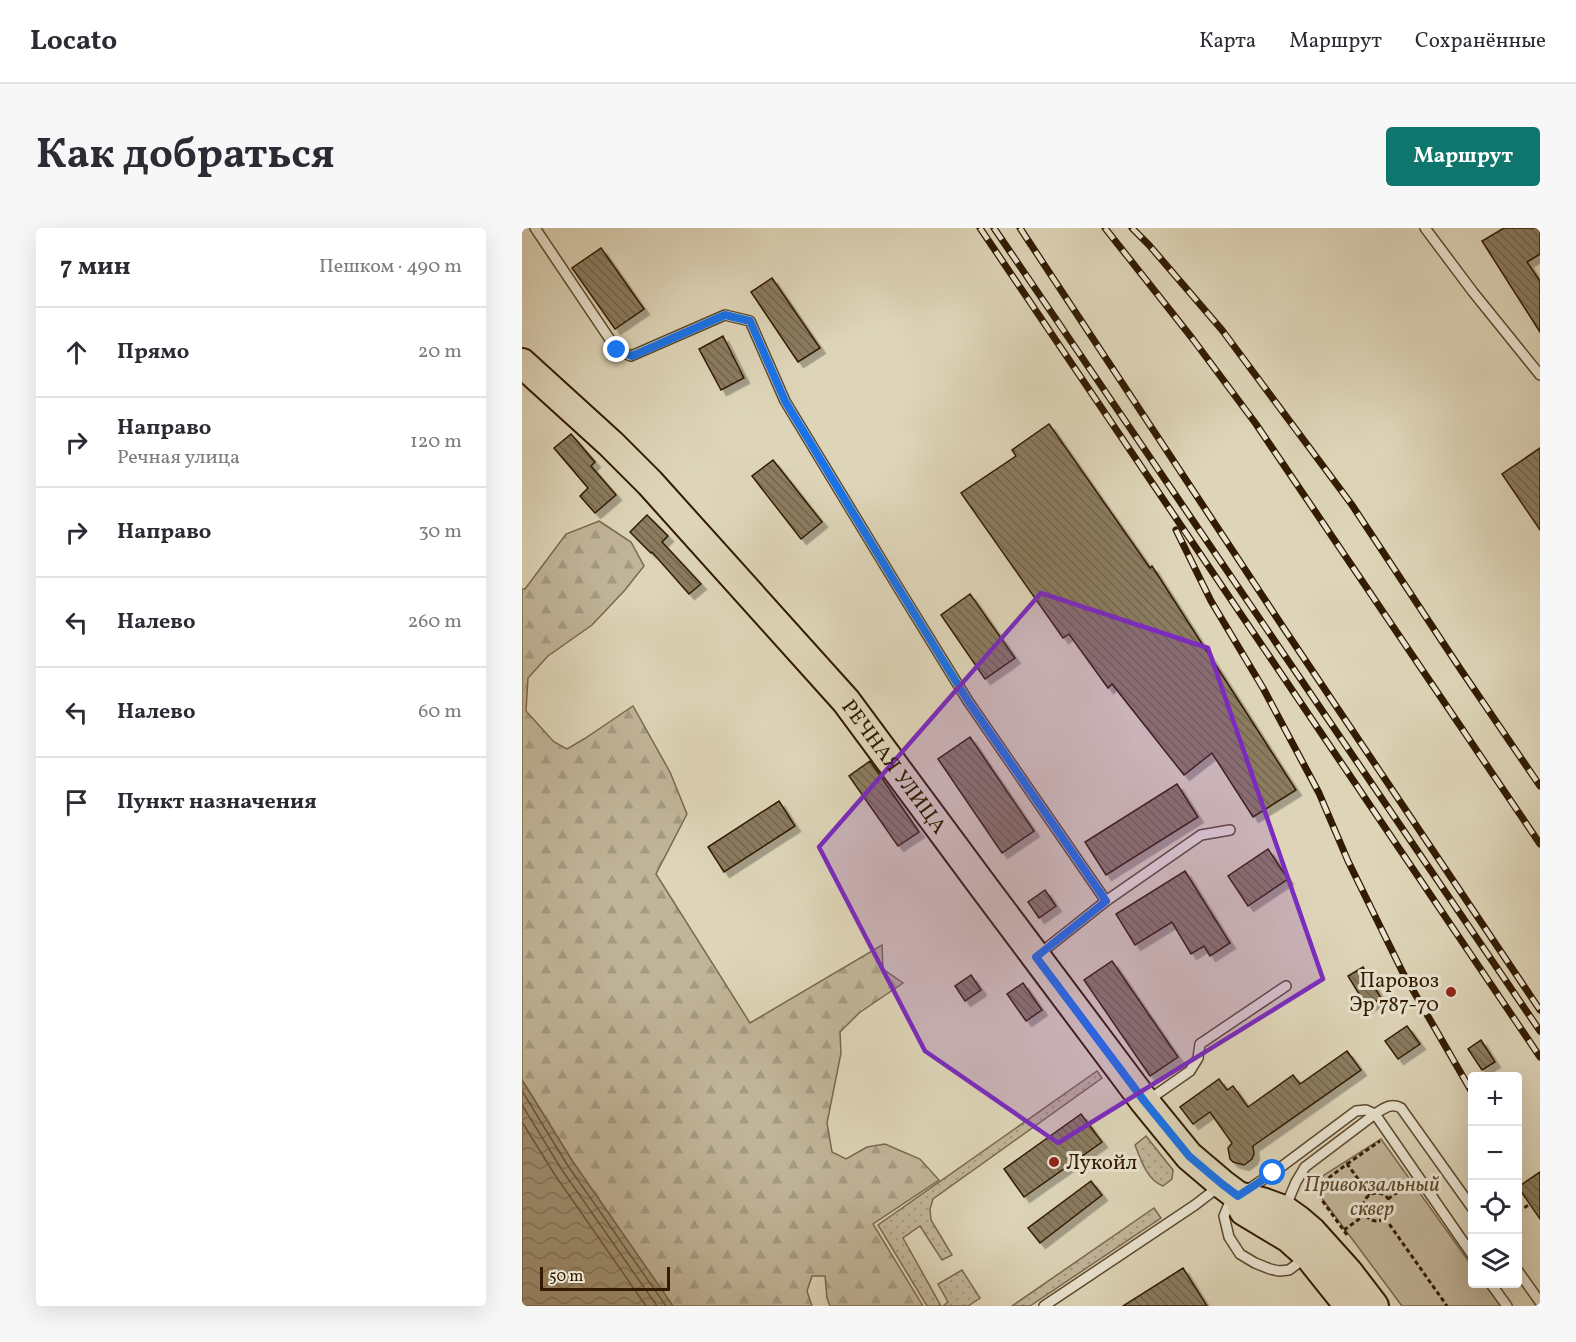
<!DOCTYPE html>
<html lang="ru">
<head>
<meta charset="utf-8">
<style>
  body { margin:0; font-family:Vollkorn,serif; background:#f7f7f7; color:#2b2b33 }
  .controls { position:absolute; right:18px; bottom:18px; display:grid; overflow:hidden; border-radius:6px; box-shadow:0 6px 24px #0002 }
  .controls button { width:54px; height:54px; display:grid; place-items:center; padding:0; border:0; border-bottom:2px solid #e1e1e2; background:#fff; color:#2b2b33; font:30px sans-serif }
  .scale { position:absolute; left:18px; bottom:15px; width:130px; box-sizing:border-box; padding-left:6px; border:3px solid #321b00; border-top:0; font-size:16px; line-height:21px; white-space:nowrap; color:#321b00; -webkit-text-stroke:4px #eae4d1; paint-order:stroke }
  .stop { position:absolute; width:18px; height:18px; margin:-14px; border:4px solid #1a73e8; border-radius:50%; background:#fff }
  .stop.end { background:#1a73e8; border-color:#fff; box-shadow:0 2px 6px #0008 }
  .list { margin:0; padding:0; list-style:none }
  h2 { display:flex; justify-content:space-between; align-items:center; height:78px; margin:0; padding:0 24px; font-size:26px }
  h2 small { font-size:20px; font-weight:400; color:#7c7c81 }
  .list li { display:grid; grid-template-columns:39px 1fr auto; gap:18px; align-items:center; box-sizing:border-box; height:90px; padding:0 24px; border-top:2px solid #e1e1e2 }
  .list b { display:block; font-size:22px; white-space:nowrap }
  .list p { margin:0; font-size:20px; white-space:nowrap; color:#7c7c81 }
  .list em { font-size:20px; font-style:normal; color:#7c7c81 }
  .icon { flex:none; width:33px; height:33px; fill:none; stroke:currentColor; stroke-width:2; stroke-linecap:round; stroke-linejoin:round }
  .map { position:relative; flex:none; width:1018px; height:1078px; overflow:hidden; border-radius:6px }
  header { display:flex; align-items:center; gap:36px; box-sizing:border-box; height:84px; padding:0 30px; background:#fff; border-bottom:2px solid #e1e1e2 }
  header strong { font-size:28px }
  nav { display:flex; gap:33px; margin-inline-start:auto; font-size:21px }
  .intro { display:flex; align-items:center; justify-content:space-between; box-sizing:border-box; height:144px; padding:0 36px }
  h1 { margin:0; font-size:42px }
  .button { padding:15px 27px; border-radius:6px; background:#0f766e; color:#fff; font-size:21px; font-weight:700 }
  main { display:flex; gap:36px; padding:0 36px }
  aside { flex:1; background:#fff; border-radius:6px; box-shadow:0 6px 24px #0002 }
  .map>svg:first-child { display:block }
  .grass { fill:url(#grass-dots); stroke:#7a684c; stroke-width:1.5 }
  .forest { fill:url(#forest-firs); stroke:#7a684c; stroke-width:1.5 }
  .park { fill:#c1b599; stroke:#7a684c; stroke-width:1.5 }
  .water { fill:url(#water-waves); stroke:#766549; stroke-width:1.5 }
  .lines { fill:none; stroke-linecap:round; stroke-linejoin:round }
  .shore { stroke:#6b583c; stroke-width:1.5 }
  .building { fill:url(#building-back-hatch); stroke:#321b00; stroke-width:1.5; filter:url(#shadow) }
  .service-casing { stroke:#5d4a2e; stroke-width:12 }
  .primary-casing { stroke:#321b00; stroke-width:32 }
  .path { stroke:#321b00; stroke-width:3; stroke-dasharray:4.5 3; stroke-linecap:butt }
  .service { stroke:#eae4d1; stroke-width:9 }
  .primary { stroke:#ded5b8; stroke-width:28 }
  .rail-casing { stroke:#321b00; stroke-width:7 }
  .rail { stroke:#eae4d1; stroke-width:4.5; stroke-dasharray:14; stroke-linecap:butt }
  .route { stroke:#1a73e8; stroke-width:8 }
  .marked { fill:#7b2cbf; fill-opacity:0.2; stroke:#7b2cbf; stroke-width:4.5; stroke-linejoin:round }
  .poi-dot { fill:#8f2418; stroke:#eae4d1; stroke-width:2 }
  .labels { text-anchor:middle; stroke-width:6; stroke-linejoin:round; paint-order:stroke }
  .street-label { font-size:21px; fill:#321b00; stroke:#eae4d1 }
  .poi-label { font-size:21px; fill:#321b00; stroke:#eae4d1; text-anchor:end }
  .park-label { font-size:21px; font-style:italic; fill:#5d492e; stroke:#eae4d1 }
</style>
</head>
<body>
<header>
<strong>Locato</strong>
<nav><a>Карта</a><a>Маршрут</a><a>Сохранённые</a></nav>
</header>
<div class="intro"><h1>Как добраться</h1><a class="button">Маршрут</a></div>
<main>
<aside>
<h2>7 мин<small>Пешком · 490 m</small></h2>
<ul class="list">
<li><svg class="icon" aria-label="ahead" viewBox="0 0 24 24"><path d="M12 20V5M6 11l6-6 6 6"/></svg><div><b>Прямо</b></div><em>20 m</em></li>
<li><svg class="icon" aria-label="right" viewBox="0 0 24 24"><path d="M7 20v-9h11M14 6l5 5-5 5"/></svg><div><b>Направо</b><p>Речная улица</p></div><em>120 m</em></li>
<li><svg class="icon" aria-label="right" viewBox="0 0 24 24"><path d="M7 20v-9h11M14 6l5 5-5 5"/></svg><div><b>Направо</b></div><em>30 m</em></li>
<li><svg class="icon" aria-label="left" viewBox="0 0 24 24"><path d="M17 20v-9H6M10 6l-5 5 5 5"/></svg><div><b>Налево</b></div><em>260 m</em></li>
<li><svg class="icon" aria-label="left" viewBox="0 0 24 24"><path d="M17 20v-9H6M10 6l-5 5 5 5"/></svg><div><b>Налево</b></div><em>60 m</em></li>
<li><svg class="icon" aria-label="arrive" viewBox="0 0 24 24"><path d="M6 21V4h12l-3 4 3 4H6"/></svg><div><b>Пункт назначения</b></div></li>
</ul>
</aside>
<div class="map">
<svg width="1018" height="1078" viewBox="0 0 1018 1078">
  <defs>
    <pattern id="grass-dots" width="8" height="8" patternUnits="userSpaceOnUse" patternTransform="scale(1.5)"><rect width="8" height="8" fill="#c1b599"/><path d="M2 2h.1M6 6h.1" fill="none" stroke="#a69b82" stroke-width="1.8" stroke-linecap="round"/></pattern>
    <pattern id="forest-firs" width="22" height="20" patternUnits="userSpaceOnUse" patternTransform="scale(1.5)"><rect width="22" height="20" fill="#c1b599"/><path d="M5 1l3.5 6h-7zM16 11l3.5 6h-7z" fill="#a69b82"/></pattern>
    <pattern id="water-waves" width="16" height="10" patternUnits="userSpaceOnUse" patternTransform="scale(1.5)"><rect width="16" height="10" fill="#a49679"/><path d="M0 5q4-4 8 0t8 0" fill="none" stroke="#867a61"/></pattern>
    <pattern id="building-back-hatch" width="6" height="6" patternUnits="userSpaceOnUse" patternTransform="scale(1.5)"><rect width="6" height="6" fill="#8b7c60"/><path d="M-1 5l2 2M0 0l6 6M5-1l2 2" fill="none" stroke="#72654d"/></pattern>
    <filter id="shadow"><feDropShadow dx="5.5" dy="5.5" stdDeviation="0" flood-color="#0004"/></filter>
  </defs>
  <rect width="100%" height="100%" fill="#ded5b8"/>
  <filter id="stains"><feTurbulence type="fractalNoise" baseFrequency=".00333" numOctaves="4"/><feColorMatrix values="0 0 0 0 .2 0 0 0 0 .09 0 0 0 0 .02 0 0 0 .5 -.17"/></filter>
  <radialGradient id="worn" r=".72"><stop offset=".6" stop-color="#630" stop-opacity="0"/><stop offset="1" stop-color="#630" stop-opacity=".3"/></radialGradient>
  <!-- grass -->
  <g class="grass">
    <polygon points="575,843 580,850 411,971 408,981 409,992 430,1027 420,1032 398,998 381,1010 419,1078 405,1078 356,997"/>
    <path d="M624 908 651 942 650 951 641 958C625 952 619 932 613 917Z"/>
    <polygon points="632,980 639,990 508,1078 490,1078"/>
    <polygon points="440,1042 458,1070 446,1078 421,1078 426,1074 416,1056"/>
  </g>
  <!-- forest -->
  <polygon class="forest" points="77,293 109,314 122,338 103,362 70,397 26,428 6,450 4,483 32,514 45,521 62,511 111,478 148,544 165,586 134,646 228,795 360,717 361,741 381,755 337,785 318,804 319,825 305,895 310,924 324,931 345,919 363,916 398,931 417,952 351,996 401,1078 308,1078 305,1070 303,1048 290,1048 285,1063 290,1078 151,1078 51,934 0,852 0,361 3,361 44,306"/>
  <!-- park -->
  <polygon class="park" points="859,911 950,1038 951,1056 963,1056 979,1078 880,1078 790,957 802,947"/>
  <!-- water -->
  <polygon class="water" points="0,852 51,934 151,1078 0,1078"/>
  <g class="lines">
    <!-- shore -->
    <g class="shore">
      <polyline points="0,863 46,938 144,1078"/>
      <polyline points="0,877 40,942 135,1078"/>
      <polyline points="0,894 33,947 124,1078"/>
    </g>
  </g>
  <!-- building -->
  <g class="building">
    <polygon points="982,0 1018,0 1018,26 1005,34 1018,53 1018,104 960,13"/>
    <polygon points="79,20 122,81 93,101 50,40"/>
    <polygon points="250,50 298,120 276,134 229,64"/>
    <polygon points="201,108 222,150 199,162 177,121"/>
    <polygon points="527,196 628,340 630,338 774,562 731,589 690,525 662,547 590,456 586,460 547,406 541,410 439,265 494,228 490,222"/>
    <polygon points="49,206 73,234 69,238 94,267 73,285 58,268 66,260 32,220"/>
    <polygon points="1018,220 1018,302 980,246"/>
    <polygon points="251,232 300,294 279,311 230,248"/>
    <polygon points="125,287 146,308 140,314 179,356 167,366 130,324 129,325 108,304"/>
    <polygon points="448,366 493,430 463,451 419,387"/>
    <polygon points="448,509 512,603 480,625 416,531"/>
    <polygon points="348,533 397,604 376,618 327,548"/>
    <polygon points="655,556 676,589 584,647 563,614"/>
    <polygon points="257,573 273,598 202,644 186,619"/>
    <polygon points="746,621 766,651 726,678 706,648"/>
    <polygon points="663,643 708,715 688,728 682,718 669,726 650,694 613,717 594,686"/>
    <polygon points="523,662 534,678 517,690 506,674"/>
    <polygon points="590,733 656,829 628,848 562,752"/>
    <polygon points="841,739 859,770 845,779 826,748"/>
    <polygon points="449,747 459,762 443,773 433,758"/>
    <polygon points="501,755 520,782 504,793 485,766"/>
    <polygon points="885,798 898,816 876,831 863,813"/>
    <polygon points="959,812 973,834 960,842 946,821"/>
    <polygon points="825,823 839,842 731,918 732,926 730,931 722,937 711,934 708,931 706,920 710,915 688,884 671,896 658,879 697,851 705,862 711,858 726,879 771,847 778,856"/>
    <polygon points="559,886 580,914 502,969 482,941"/>
    <polygon points="1018,944 1018,991 996,959"/>
    <polygon points="569,953 580,967 518,1015 506,1000"/>
    <polygon points="661,1040 685,1078 601,1078"/>
  </g>
  <g class="lines">
    <defs>
      <g id="service">
        <polyline points="13,0 95,122 109,128 203,87 228,93 263,173 374,356 446,473 584,673 516,727"/>
        <polyline points="903,0 951,64 1018,147"/>
        <polyline points="584,673 679,607 708,602"/>
        <polyline points="625,873 668,843 676,830 678,816 764,758"/>
        <path d="M763 980 774 954 783 939 853 886C861 881 869 874 879 880L951 981"/>
        <polyline points="783,1030 767,1042 757,1043 748,1041 733,1035 718,1026 707,1009 702,988 707,976 716,968 751,945 834,883 844,882 853,886 951,1028"/>
        <polyline points="996,1043 1018,1074"/>
        <polyline points="969,1056 985,1078"/>
        <polyline points="522,1078 673,977 699,957"/>
      </g>
      <g id="primary">
        <path id="s1" d="M0 135 89 216 128 255 324 473 461 658 623 874 667 928 700 956 716 968 740 974 762 982 776 992 790 1004 826 1044 852 1078"/>
        <polyline points="720,979 722,983 767,1010 787,1028 827,1078"/>
      </g>
    </defs>
    <!-- service casing -->
    <use href="#service" class="service-casing"/>
    <!-- primary casing -->
    <use href="#primary" class="primary-casing"/>
    <!-- path -->
    <g class="path">
      <polyline points="825,936 858,913"/>
      <circle cx="855" cy="979" r="14"/>
      <polyline points="866,971 887,956"/>
      <polyline points="996,984 1008,976"/>
      <polyline points="863,990 925,1078"/>
      <polyline points="822,1002 844,986"/>
      <polyline points="825,1007 792,961 825,936 848,967"/>
    </g>
    <!-- service -->
    <use href="#service" class="service"/>
    <!-- primary -->
    <use href="#primary" class="primary"/>
    <defs>
      <g id="rail">
        <polyline points="458,0 1018,829"/>
        <polyline points="472,0 1018,803"/>
        <polyline points="498,0 761,399 1018,782"/>
        <polyline points="583,0 670,110 734,196 1018,616"/>
        <polyline points="610,0 627,17 700,102 830,277 939,442 1018,558"/>
        <polyline points="654,302 689,373 741,460 797,565 826,633 881,745 951,866"/>
      </g>
    </defs>
    <!-- rail casing -->
    <use href="#rail" class="rail-casing"/>
    <!-- rail -->
    <use href="#rail" class="rail"/>
  </g>
  <g class="lines">
    <!-- route -->
    <polyline class="route" points="95,122 110,128 203,87 228,93 263,173 374,356 446,473 584,673 514,729 623,874 667,928 700,956 716,968 751,945"/>
  </g>
  <!-- marked area -->
  <path class="marked" d="M519 365 686 420 801 751 536 915 403 823 297 619Z"/>
  <!-- markers -->
  <g class="poi-dot">
    <circle cx="929" cy="764" r="6"/>
    <circle cx="532" cy="934" r="6"/>
  </g>
  <g class="labels">
    <!-- street labels -->
    <g class="street-label">
      <text dy="7" stroke="none"><textPath href="#s1" startOffset="550">РЕЧНАЯ УЛИЦА</textPath></text>
    </g>
    <!-- poi labels -->
    <g class="poi-label">
      <text x="917" y="759">Паровоз<tspan x="917" dy="24">Эр 787-70</tspan></text>
      <text x="544" y="941" text-anchor="start">Лукойл</text>
    </g>
    <!-- park labels -->
    <g class="park-label">
      <text x="850" y="963">Привокзальный<tspan x="850" dy="24">сквер</tspan></text>
    </g>
  </g>
  <rect width="100%" height="100%" filter="url(#stains)"/>
  <rect width="100%" height="100%" fill="url(#worn)"/>
</svg>
<div class="controls">
<button>+</button>
<button>−</button>
<button><svg class="icon" aria-label="locate" viewBox="0 0 24 24"><circle cx="12" cy="12" r="6"/><path d="M12 2v4M12 18v4M2 12h4M18 12h4"/></svg></button>
<button><svg class="icon" aria-label="layers" viewBox="0 0 24 24"><path d="M12 4l9 5-9 5-9-5zM3 14l9 5 9-5"/></svg></button>
</div>
<div class="scale">50 m</div>
<div class="stop" style="left:751px;top:945px"></div>
<div class="stop end" style="left:95px;top:122px"></div>
</div>
</main>
</body>
</html>
